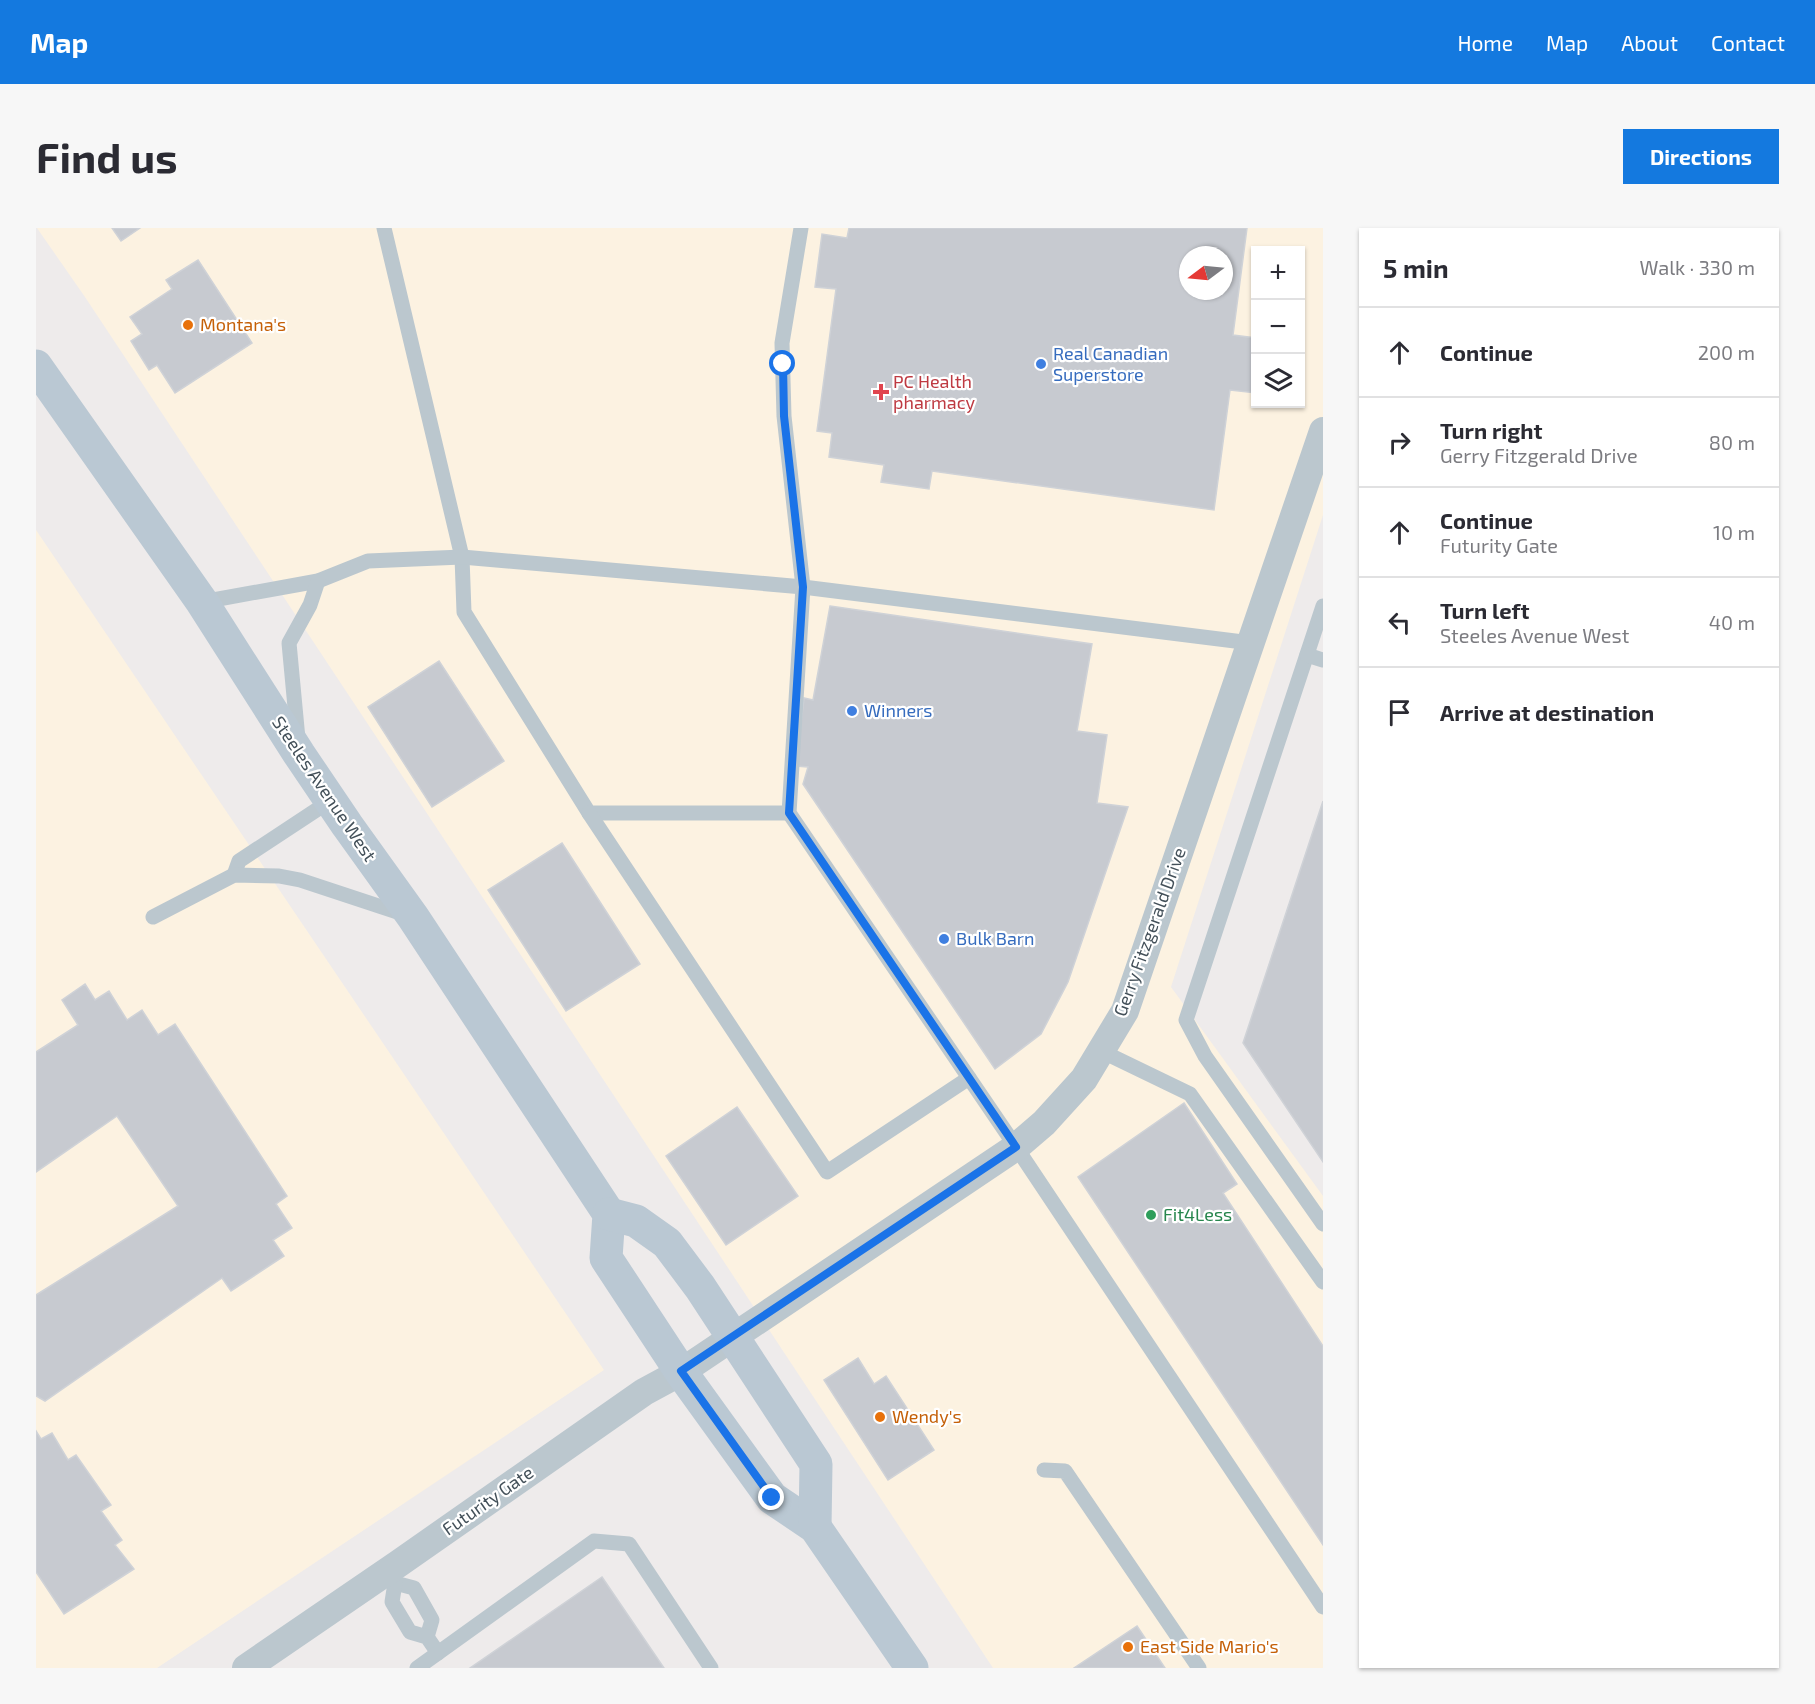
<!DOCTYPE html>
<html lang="en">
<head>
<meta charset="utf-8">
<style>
  body { margin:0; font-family:"Exo 2",sans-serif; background:#f7f7f7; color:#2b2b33 }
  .controls { position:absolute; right:18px; top:18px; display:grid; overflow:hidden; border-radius:0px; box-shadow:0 2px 4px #0004 }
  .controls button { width:54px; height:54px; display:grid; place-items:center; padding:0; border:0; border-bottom:2px solid #e1e1e2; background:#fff; color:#2b2b33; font:30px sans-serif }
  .compass { position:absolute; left:1143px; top:18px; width:54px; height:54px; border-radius:50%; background:#fff; box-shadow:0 2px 4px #0004; rotate:254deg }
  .stop { position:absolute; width:18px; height:18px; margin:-14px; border:4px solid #1a73e8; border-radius:50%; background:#fff }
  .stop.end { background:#1a73e8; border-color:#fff; box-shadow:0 2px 6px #0008 }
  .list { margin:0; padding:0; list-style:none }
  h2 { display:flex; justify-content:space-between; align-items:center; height:78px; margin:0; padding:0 24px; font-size:26px }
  h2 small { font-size:20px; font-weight:400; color:#7c7c81 }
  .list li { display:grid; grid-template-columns:39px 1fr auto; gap:18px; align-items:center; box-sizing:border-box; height:90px; padding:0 24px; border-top:2px solid #e1e1e2 }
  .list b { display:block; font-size:22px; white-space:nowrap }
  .list p { margin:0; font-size:20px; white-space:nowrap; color:#7c7c81 }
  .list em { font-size:20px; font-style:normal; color:#7c7c81 }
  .icon { flex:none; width:33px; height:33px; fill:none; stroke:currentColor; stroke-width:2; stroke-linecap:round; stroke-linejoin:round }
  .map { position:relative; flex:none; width:1287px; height:1440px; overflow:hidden; border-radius:0px }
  header { display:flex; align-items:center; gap:36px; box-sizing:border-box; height:84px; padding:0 30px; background:#1479df; color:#fff }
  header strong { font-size:28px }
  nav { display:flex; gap:33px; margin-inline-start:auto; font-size:21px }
  .intro { display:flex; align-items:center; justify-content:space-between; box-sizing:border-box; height:144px; padding:0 36px }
  h1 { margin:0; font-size:42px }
  .button { padding:15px 27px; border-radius:0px; background:#1479df; color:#fff; font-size:21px; font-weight:700 }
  main { display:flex; gap:36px; padding:0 36px }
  aside { flex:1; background:#fff; border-radius:0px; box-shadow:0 2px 4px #0004 }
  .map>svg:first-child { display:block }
  .commercial { fill:#fcf2e1; fill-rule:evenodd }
  .building { fill:#c7cad0; stroke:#cfd2d7; stroke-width:1.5; fill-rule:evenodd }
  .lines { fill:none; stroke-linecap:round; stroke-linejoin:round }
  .lane { stroke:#bbc7ce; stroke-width:15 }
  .street { stroke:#bbc7ce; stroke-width:28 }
  .secondary { stroke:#bac8d3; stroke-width:33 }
  .route { stroke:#1a73e8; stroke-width:8 }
  .food-dot { fill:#e8710a; stroke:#fff; stroke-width:2 }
  .shop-dot { fill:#3f7fe0; stroke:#fff; stroke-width:2 }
  .health-dot { fill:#e0444e; stroke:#fff; stroke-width:2 }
  .leisure-dot { fill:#2e9e5b; stroke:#fff; stroke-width:2 }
  .labels { text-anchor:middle; stroke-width:4.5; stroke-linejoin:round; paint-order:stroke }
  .food-label { font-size:18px; fill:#c56008; stroke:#fff; text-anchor:start }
  .shop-label { font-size:18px; fill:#366cbe; stroke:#fff; text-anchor:start }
  .health-label { font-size:18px; fill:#be3a42; stroke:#fff; text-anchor:start }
  .street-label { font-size:18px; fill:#435059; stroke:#fff }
  .leisure-label { font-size:18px; fill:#27864d; stroke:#fff; text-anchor:start }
</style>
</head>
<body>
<header>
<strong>Map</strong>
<nav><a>Home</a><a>Map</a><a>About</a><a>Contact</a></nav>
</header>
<div class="intro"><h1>Find us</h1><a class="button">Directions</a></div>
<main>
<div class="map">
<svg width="1287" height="1440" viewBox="0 0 1287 1440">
  <rect width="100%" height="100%" fill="#eeebeb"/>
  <!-- commercial -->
  <g class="commercial">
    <path d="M1 0H1287V287L1135 759 1287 968V1440H957L49 69ZM1220 22H1264V176H1220ZM1152 27H1188V63H1152Z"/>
    <polygon points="0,302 568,1142 121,1440 0,1440"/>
  </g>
  <!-- building -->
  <g class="building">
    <polygon points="76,0 104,0 85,13"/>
    <path d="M813 0H1211L1197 107 1220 110V165L1194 162 1178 282 896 243 893 261 845 254 848 237 793 229 796 205 781 203 800 61 779 59 786 6 811 10ZM1152 27H1188V63H1152Z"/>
    <polygon points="162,32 216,115 139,165 121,137 113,142 95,113 106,106 94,89 136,61 130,52"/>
    <polygon points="794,378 1056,416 1041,503 1071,507 1061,575 1092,579 1032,754 1005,806 959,841 767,556 772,539 760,538 768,470 777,472"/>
    <polygon points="403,433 468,533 396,579 332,479"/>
    <polygon points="1287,573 1287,934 1207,815"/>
    <polygon points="526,615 604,736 530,783 452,662"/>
    <polygon points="49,756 59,772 73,763 91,792 106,782 122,807 139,796 251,968 240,976 256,1000 237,1012 248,1028 195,1063 186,1050 9,1173 0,1168 0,1067 142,978 81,888 0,944 0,824 42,797 26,772"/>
    <polygon points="1148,875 1201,956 1187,965 1287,1118 1287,1317 1042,949"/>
    <polygon points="701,879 762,968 690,1017 630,928"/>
    <polygon points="822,1130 838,1156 850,1148 898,1222 852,1252 788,1152"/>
    <polygon points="0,1203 5,1211 16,1205 32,1232 40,1227 75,1277 65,1283 86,1312 79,1317 98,1341 28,1386 0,1344"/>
    <polygon points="566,1349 628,1440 434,1440"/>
    <polygon points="1101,1398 1129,1440 1038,1440"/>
  </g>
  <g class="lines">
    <!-- lane -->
    <g class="lane">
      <polyline points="348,0 426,329 428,384 553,585 753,585"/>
      <polyline points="765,0 746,115 748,188 767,359 753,585 980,919 1287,1379"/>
      <polyline points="166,374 282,353 332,333 426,329 767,359 1215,415"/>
      <polyline points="1287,378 1150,792 1169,828 1287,996"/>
      <polyline points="1271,427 1287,432"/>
      <polyline points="262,511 253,415 274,377 282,353"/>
      <polyline points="553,585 791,944 933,850"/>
      <polyline points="198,647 203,633 294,573"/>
      <polyline points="117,689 198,647 243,648 264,652 370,687"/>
      <polyline points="1065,823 1154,866 1287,1054"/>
      <polyline points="1008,1242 1029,1243 1163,1440"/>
      <polyline points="353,1347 359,1355 378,1360 396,1392 391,1409"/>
      <polyline points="359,1355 356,1374 374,1404 391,1409 402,1425"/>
      <polyline points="381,1440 558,1313 593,1316 675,1440"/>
    </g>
    <!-- street -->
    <polyline class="street" points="210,1440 362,1336 608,1164 645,1144 980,919 1008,895 1048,851 1089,783 1287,203"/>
    <!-- secondary -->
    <g class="secondary">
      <polyline points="0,138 166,374 263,526 311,597 377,689 573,986 570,1030 645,1144 736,1270 779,1299 876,1440"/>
      <polyline points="573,986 600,993 631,1015 664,1059 780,1236 779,1299"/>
    </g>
  </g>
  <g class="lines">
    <!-- route -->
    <polyline class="route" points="736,1270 645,1143 980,919 753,585 767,359 748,188 747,136"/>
  </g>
  <!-- markers -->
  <g class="food-dot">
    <circle cx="152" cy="97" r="6"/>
    <circle cx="844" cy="1189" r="6"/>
    <circle cx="1092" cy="1419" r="6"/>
  </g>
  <g class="shop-dot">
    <circle cx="1005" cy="136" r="6"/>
    <circle cx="816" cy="483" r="6"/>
    <circle cx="908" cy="711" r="6"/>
  </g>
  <path class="health-dot" d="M842 155h6v6h6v6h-6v6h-6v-6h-6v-6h6z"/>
  <circle class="leisure-dot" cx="1115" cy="987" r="6"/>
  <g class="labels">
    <!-- food labels -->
    <g class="food-label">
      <text x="164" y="103">Montana's</text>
      <text x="856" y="1195">Wendy's</text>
      <text x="1104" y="1425">East Side Mario's</text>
    </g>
    <!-- shop labels -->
    <g class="shop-label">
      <text x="1017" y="132">Real Canadian<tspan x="1017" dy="21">Superstore</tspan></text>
      <text x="828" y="489">Winners</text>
      <text x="920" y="717">Bulk Barn</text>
    </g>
    <!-- health labels -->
    <g class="health-label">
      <text x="857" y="160">PC Health<tspan x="857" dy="21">pharmacy</tspan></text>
    </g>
    <!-- street labels -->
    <g class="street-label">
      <text transform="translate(288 561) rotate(56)" y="6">Steeles Avenue West</text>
      <text transform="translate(1114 704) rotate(-70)" y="6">Gerry Fitzgerald Drive</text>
      <text transform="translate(452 1273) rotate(-35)" y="6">Futurity Gate</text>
    </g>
    <!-- leisure labels -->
    <g class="leisure-label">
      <text x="1127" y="993">Fit4Less</text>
    </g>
  </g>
</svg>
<div class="controls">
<button>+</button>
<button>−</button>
<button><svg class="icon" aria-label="layers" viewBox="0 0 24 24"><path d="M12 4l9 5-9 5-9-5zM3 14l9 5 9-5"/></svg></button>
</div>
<svg class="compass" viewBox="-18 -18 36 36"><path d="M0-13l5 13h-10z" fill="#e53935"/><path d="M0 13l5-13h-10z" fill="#7c7c81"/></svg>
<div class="stop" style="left:747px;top:136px"></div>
<div class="stop end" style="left:736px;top:1270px"></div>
</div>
<aside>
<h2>5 min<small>Walk · 330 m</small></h2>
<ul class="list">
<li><svg class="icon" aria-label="ahead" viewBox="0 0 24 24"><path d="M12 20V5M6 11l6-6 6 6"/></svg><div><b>Continue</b></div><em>200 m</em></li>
<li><svg class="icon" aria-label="right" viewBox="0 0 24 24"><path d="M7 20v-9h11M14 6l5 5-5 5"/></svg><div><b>Turn right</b><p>Gerry Fitzgerald Drive</p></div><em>80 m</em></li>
<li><svg class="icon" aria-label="ahead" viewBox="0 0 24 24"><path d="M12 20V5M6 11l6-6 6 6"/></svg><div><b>Continue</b><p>Futurity Gate</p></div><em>10 m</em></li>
<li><svg class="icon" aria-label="left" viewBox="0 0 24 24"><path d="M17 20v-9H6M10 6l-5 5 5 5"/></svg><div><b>Turn left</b><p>Steeles Avenue West</p></div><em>40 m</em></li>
<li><svg class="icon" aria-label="arrive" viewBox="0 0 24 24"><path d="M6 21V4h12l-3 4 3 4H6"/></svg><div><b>Arrive at destination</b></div></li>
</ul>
</aside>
</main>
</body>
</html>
